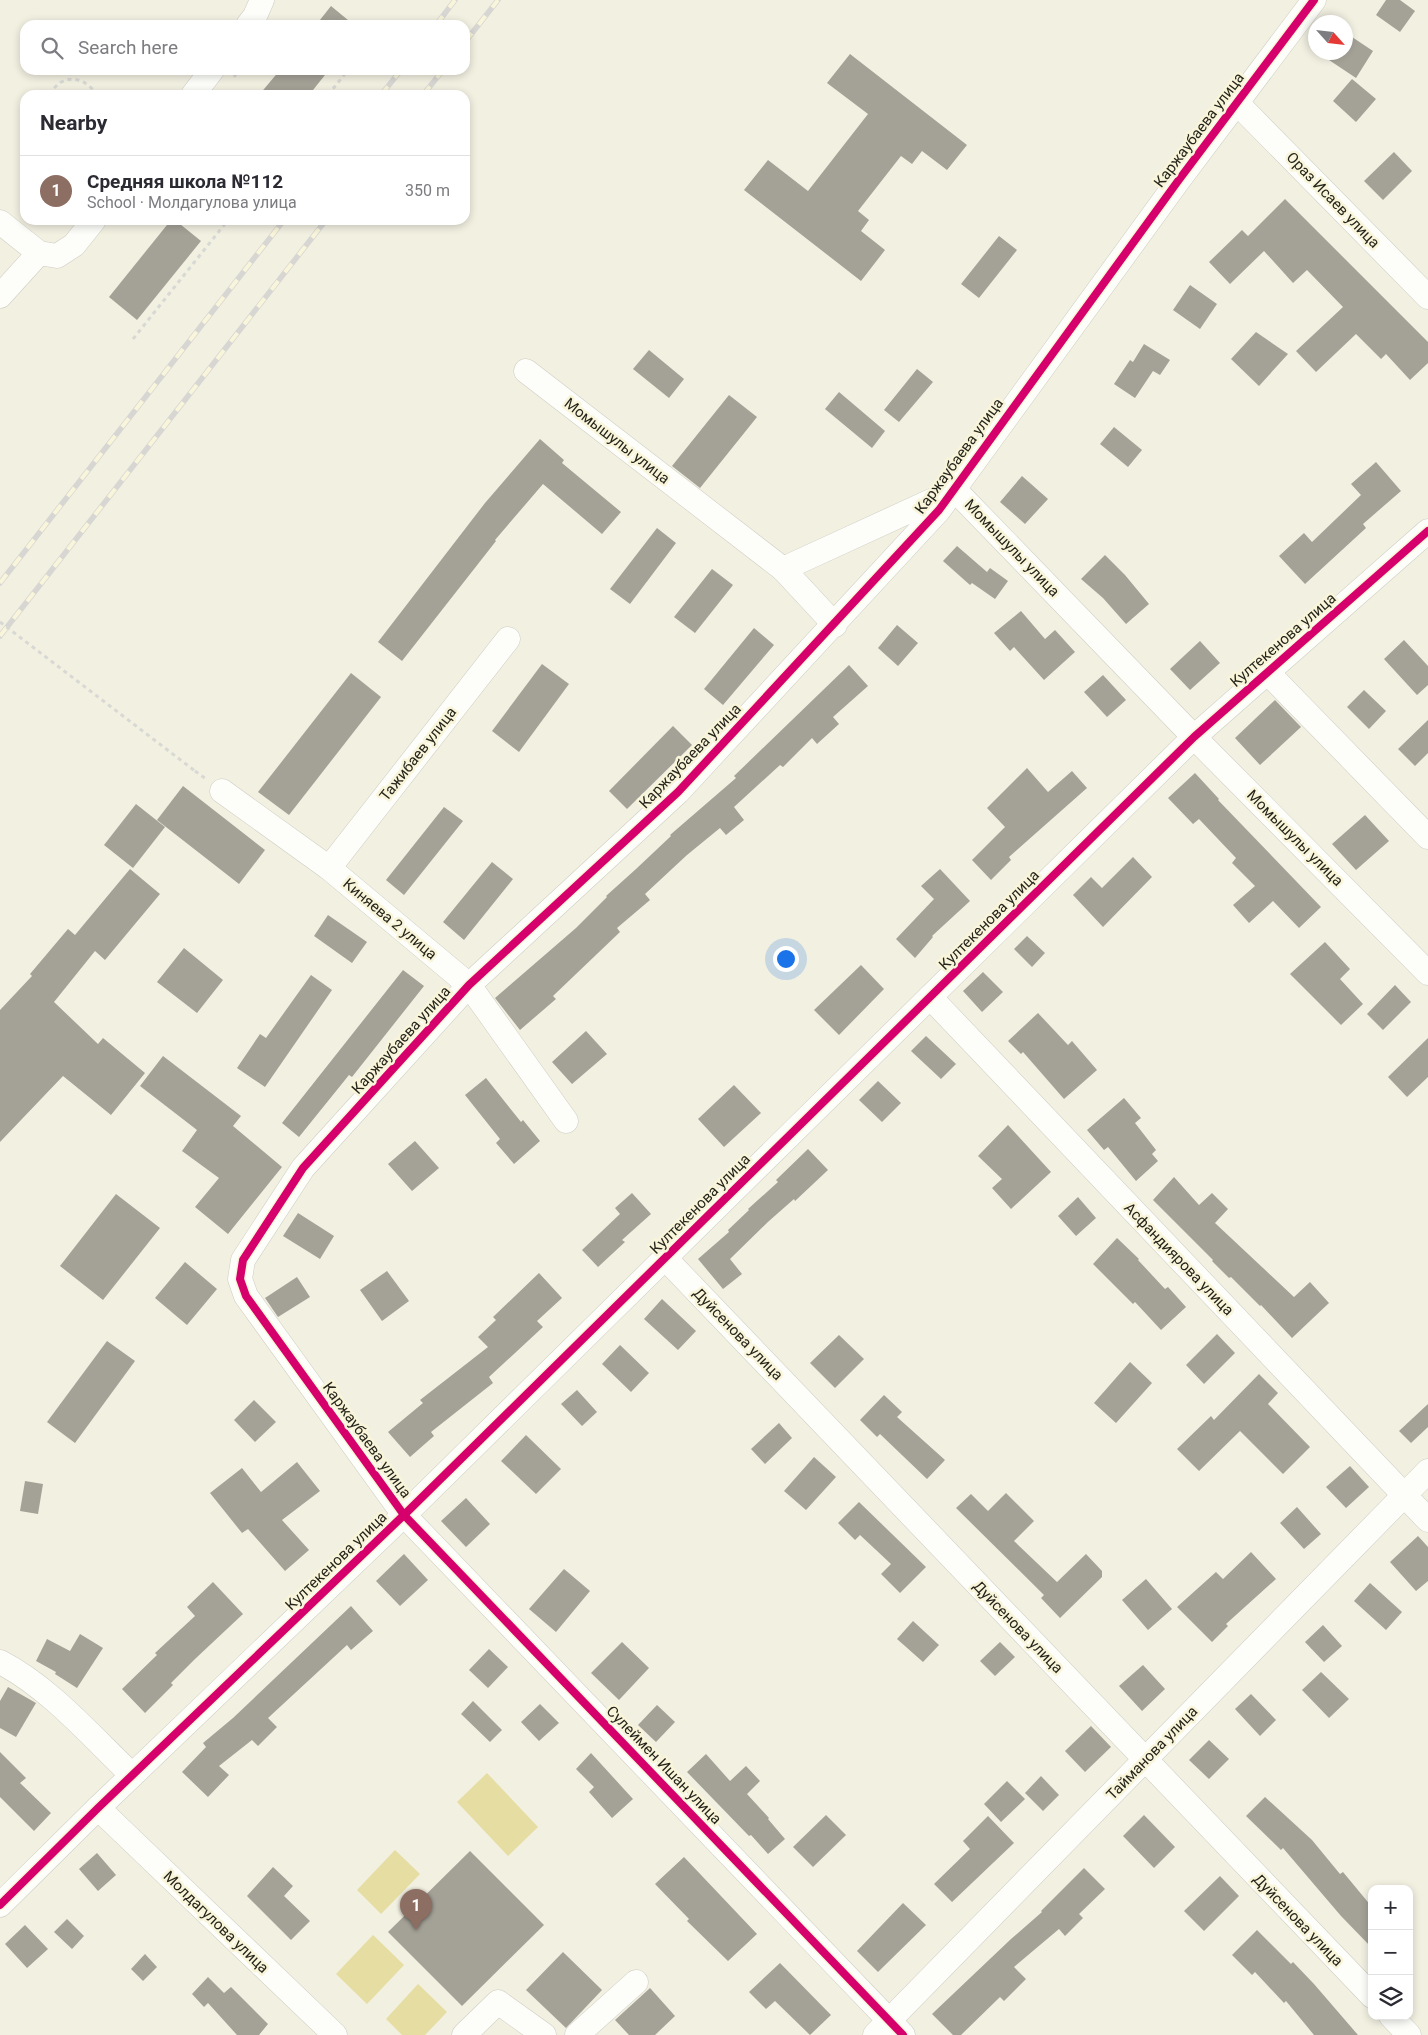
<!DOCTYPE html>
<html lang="en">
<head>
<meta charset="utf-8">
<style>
  body { margin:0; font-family:Roboto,sans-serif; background:#f7f7f7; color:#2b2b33 }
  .controls { position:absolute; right:15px; bottom:15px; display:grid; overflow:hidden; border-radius:10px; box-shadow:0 2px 8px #0003 }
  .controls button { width:45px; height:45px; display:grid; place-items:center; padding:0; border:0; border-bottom:1px solid #e1e1e2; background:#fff; color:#2b2b33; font:25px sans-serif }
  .compass { position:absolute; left:1308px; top:15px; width:45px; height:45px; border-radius:50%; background:#fff; box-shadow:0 2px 8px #0003; rotate:117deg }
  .you { position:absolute; left:785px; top:958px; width:18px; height:18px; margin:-12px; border:4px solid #fff; border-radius:50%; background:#1a73e8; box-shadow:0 0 0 8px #1a73e833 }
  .badge { display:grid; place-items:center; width:32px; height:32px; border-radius:50%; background:#ea580c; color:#fff; font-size:16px; font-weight:700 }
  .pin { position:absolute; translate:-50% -41px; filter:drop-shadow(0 1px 2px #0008) }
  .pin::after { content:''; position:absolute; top:26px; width:18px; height:15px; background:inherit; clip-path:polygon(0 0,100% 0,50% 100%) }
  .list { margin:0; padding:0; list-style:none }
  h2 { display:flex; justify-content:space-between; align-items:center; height:65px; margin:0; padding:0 20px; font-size:21px }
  h2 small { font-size:16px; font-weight:400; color:#7c7c81 }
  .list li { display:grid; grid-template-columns:32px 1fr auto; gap:15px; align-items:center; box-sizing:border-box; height:70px; padding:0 20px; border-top:1px solid #e1e1e2 }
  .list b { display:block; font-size:19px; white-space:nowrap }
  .list p { margin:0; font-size:16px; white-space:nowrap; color:#7c7c81 }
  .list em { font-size:16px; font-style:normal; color:#7c7c81 }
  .icon { flex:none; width:28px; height:28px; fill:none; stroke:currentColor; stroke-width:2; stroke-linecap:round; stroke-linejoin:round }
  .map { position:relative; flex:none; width:1428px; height:2035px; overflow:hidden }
  .search { position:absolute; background:#fff; box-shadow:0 2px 8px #0003; left:20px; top:20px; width:450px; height:55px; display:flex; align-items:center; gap:12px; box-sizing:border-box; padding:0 18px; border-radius:15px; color:#7c7c81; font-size:19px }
  .panel { position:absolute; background:#fff; box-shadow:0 2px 8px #0003; left:20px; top:90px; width:450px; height:135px; border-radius:15px }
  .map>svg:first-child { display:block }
  .green { fill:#e5dda1 }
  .building { fill:#a4a297 }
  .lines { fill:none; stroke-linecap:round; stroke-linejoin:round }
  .minor-casing { stroke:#cfcdc2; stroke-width:25 }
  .path { stroke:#d8d8d4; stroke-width:3; stroke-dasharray:4 4; stroke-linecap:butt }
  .minor { stroke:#fdfdfa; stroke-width:24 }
  .rail-casing { stroke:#d7d6d2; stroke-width:5.5 }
  .rail { stroke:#f9f5da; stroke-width:4; stroke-dasharray:11; stroke-linecap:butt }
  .path-bridge { stroke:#d8d8d4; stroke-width:3; stroke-dasharray:4 4; stroke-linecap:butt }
  .cycleway-casing { stroke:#f9f5da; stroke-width:11 }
  .cycleway { stroke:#d6006c; stroke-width:8 }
  .labels { text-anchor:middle; stroke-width:5; stroke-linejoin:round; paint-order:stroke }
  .street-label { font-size:15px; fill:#26251b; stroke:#f9f5da }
</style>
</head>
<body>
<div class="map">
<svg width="1428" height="2035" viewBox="0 0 1428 2035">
  <rect width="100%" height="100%" fill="#f2f0e1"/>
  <!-- green -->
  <g class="green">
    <polygon points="487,1773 538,1827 508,1856 457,1802"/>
    <polygon points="395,1850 420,1874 381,1914 357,1890"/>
    <polygon points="373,1935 404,1965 367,2004 336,1974"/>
    <polygon points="418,1984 447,2012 425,2035 402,2035 386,2019"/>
  </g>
  <!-- building -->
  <g class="building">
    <polygon points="1386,0 1400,0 1415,11 1400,32 1376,15"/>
    <polygon points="331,6 354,25 316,25"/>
    <polygon points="1346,33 1373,51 1356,78 1317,52 1346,52"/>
    <polygon points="850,54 967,145 947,170 922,151 912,164 901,156 858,211 869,220 861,231 885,250 861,281 744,190 768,160 808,191 868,114 827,83"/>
    <polygon points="280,70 329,70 309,95 259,95"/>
    <polygon points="1352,79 1376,99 1356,122 1333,101"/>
    <polygon points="1394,152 1412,171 1383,200 1364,181"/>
    <polygon points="1285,199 1428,342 1428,363 1410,380 1386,354 1381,359 1356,334 1316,372 1296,351 1343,307 1307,270 1293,283 1264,251 1230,284 1209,262 1242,230 1248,236"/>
    <polygon points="171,220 175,220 201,241 137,320 109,297"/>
    <polygon points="999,236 1017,250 979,298 961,284"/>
    <polygon points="1190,285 1217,304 1200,329 1173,310"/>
    <polygon points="1256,332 1288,354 1259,386 1231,359"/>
    <polygon points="1144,344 1170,360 1160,375 1153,371 1135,398 1114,384 1130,360 1133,362"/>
    <polygon points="649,350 684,379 669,398 633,369"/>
    <polygon points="917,369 933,382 899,422 884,410"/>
    <polygon points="839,392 885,431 872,448 825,409"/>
    <polygon points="729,395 757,417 700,488 672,466"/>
    <polygon points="1114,427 1142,450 1128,467 1100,444"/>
    <polygon points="540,439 564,460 562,463 621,512 602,534 543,484 495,540 496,541 402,661 378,642 485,503"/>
    <polygon points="1376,462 1401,491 1363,524 1366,528 1305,584 1279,556 1304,533 1312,542 1361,495 1351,484"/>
    <polygon points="1022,476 1048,499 1025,524 1000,502"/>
    <polygon points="657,528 676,543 630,604 610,589"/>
    <polygon points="957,546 987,572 990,568 1008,581 995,599 972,583 970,585 943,561"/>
    <polygon points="1105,555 1125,575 1149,604 1126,624 1103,598 1081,579"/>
    <polygon points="712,569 733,585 695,633 674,617"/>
    <polygon points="1021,611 1045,639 1055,630 1075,652 1044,680 1014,647 1010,651 994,633"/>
    <polygon points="897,625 918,643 898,666 878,648"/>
    <polygon points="754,628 774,645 723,705 704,689"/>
    <polygon points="1404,640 1428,666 1428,685 1417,695 1384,659"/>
    <polygon points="1200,641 1220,663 1190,690 1170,669"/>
    <polygon points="542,664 569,684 519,752 492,731"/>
    <polygon points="849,665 868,686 833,717 839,724 817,744 812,738 783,767 780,765 734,807 744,820 726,835 720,828 687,855 645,894 650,900 617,928 620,932 553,996 556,999 520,1030 495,998 576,928 607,897 606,896 636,869 671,836 670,835 736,778 734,776"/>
    <polygon points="351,673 381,697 289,815 258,792"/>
    <polygon points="1103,675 1126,700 1107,717 1084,692"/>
    <polygon points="1364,690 1386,711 1369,729 1347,707"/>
    <polygon points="1275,700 1301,727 1260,765 1235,738"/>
    <polygon points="1428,720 1428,753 1415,766 1398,749"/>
    <polygon points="673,726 692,745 627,809 609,791"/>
    <polygon points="1027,768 1048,792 1072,771 1087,788 1009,857 1011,860 991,880 972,860 1005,827 987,808"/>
    <polygon points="1195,773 1219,799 1218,800 1321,907 1299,928 1273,901 1249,923 1233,905 1255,886 1232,863 1236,858 1199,819 1193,824 1168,798"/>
    <polygon points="183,786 265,850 239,884 157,820"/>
    <polygon points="136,804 165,827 133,868 104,845"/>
    <polygon points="444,807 463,821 404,895 386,880"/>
    <polygon points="1365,815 1389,841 1356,870 1332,844"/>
    <polygon points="1133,857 1152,877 1103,927 1073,895 1091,877 1102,888"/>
    <polygon points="492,862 513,879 464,940 443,922"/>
    <polygon points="130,869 160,894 105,960 95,951 54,1002 98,1044 103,1038 145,1073 111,1115 63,1076 0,1142 0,1010 32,976 30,974 68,929 75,935"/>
    <polygon points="940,869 970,901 932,936 933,937 915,958 896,939 934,899 921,886"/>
    <polygon points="328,915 367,942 352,963 314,936"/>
    <polygon points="1027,936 1045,953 1032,967 1014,949"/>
    <polygon points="1325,942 1350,969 1340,979 1363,1004 1341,1025 1290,974"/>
    <polygon points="184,948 223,980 197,1013 157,982"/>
    <polygon points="861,965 884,989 839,1035 814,1010"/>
    <polygon points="403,970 424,986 352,1077 349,1075 299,1137 282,1123"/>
    <polygon points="983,972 1003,992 982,1012 963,991"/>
    <polygon points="311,975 332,990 265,1087 237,1068 260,1034 266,1038"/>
    <polygon points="1395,985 1411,1002 1383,1030 1367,1014"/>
    <polygon points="1038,1013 1068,1045 1072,1041 1097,1070 1064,1099 1023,1052 1021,1054 1008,1041"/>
    <polygon points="586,1031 607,1054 572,1084 552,1062"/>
    <polygon points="926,1036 956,1064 941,1079 911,1051"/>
    <polygon points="1428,1038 1428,1077 1407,1097 1388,1077"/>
    <polygon points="163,1056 241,1116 233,1126 282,1167 228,1234 195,1207 219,1178 182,1151 197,1130 140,1086"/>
    <polygon points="486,1078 521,1122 523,1120 540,1141 514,1164 496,1143 500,1139 465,1095"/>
    <polygon points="878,1081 901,1103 882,1122 859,1100"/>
    <polygon points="734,1085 761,1113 724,1147 698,1119"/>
    <polygon points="1124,1098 1141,1118 1135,1123 1156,1150 1152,1154 1158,1161 1136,1181 1108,1147 1104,1150 1087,1130"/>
    <polygon points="1008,1125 1051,1172 1011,1209 992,1188 1002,1179 978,1156"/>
    <polygon points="415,1141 439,1168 412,1191 388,1164"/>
    <polygon points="808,1149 828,1170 795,1201 794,1199 769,1221 730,1259 742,1274 723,1289 698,1259 729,1232 728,1230 749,1210 748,1209 778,1182 776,1180"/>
    <polygon points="1174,1177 1199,1205 1212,1193 1228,1209 1215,1223 1294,1297 1310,1282 1329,1303 1292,1338 1261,1305 1260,1306 1231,1277 1229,1278 1212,1261 1213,1260 1153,1200"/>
    <polygon points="632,1193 651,1214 622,1240 625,1242 598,1267 582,1250 620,1214 615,1208"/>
    <polygon points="116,1194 160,1228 103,1300 60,1266"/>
    <polygon points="1078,1197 1096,1218 1076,1236 1058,1216"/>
    <polygon points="298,1213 334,1236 320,1259 283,1236"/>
    <polygon points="1117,1238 1139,1259 1138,1260 1165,1289 1168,1287 1186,1307 1161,1330 1135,1302 1133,1304 1093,1264"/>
    <polygon points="185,1262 217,1289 187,1325 155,1298"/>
    <polygon points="387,1271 409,1301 382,1321 360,1290"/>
    <polygon points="539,1273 562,1298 537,1321 543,1327 489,1377 493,1383 431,1432 434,1436 410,1457 388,1432 423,1403 420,1400 488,1347 478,1337 496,1320 493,1317"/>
    <polygon points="297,1277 310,1297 278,1317 265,1298"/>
    <polygon points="662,1299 696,1331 678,1350 644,1319"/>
    <polygon points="1217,1334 1235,1353 1204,1384 1186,1365"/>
    <polygon points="839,1335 864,1359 835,1388 810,1363"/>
    <polygon points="107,1341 135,1361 75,1443 47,1422"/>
    <polygon points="620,1345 649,1373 631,1392 602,1364"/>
    <polygon points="1130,1362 1152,1383 1116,1423 1094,1403"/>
    <polygon points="1259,1374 1278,1393 1268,1404 1310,1447 1283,1474 1240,1431 1199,1471 1177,1449 1211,1416 1214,1420"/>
    <polygon points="577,1390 597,1412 582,1426 561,1404"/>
    <polygon points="884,1395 902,1412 897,1417 945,1460 927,1479 880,1434 877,1437 860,1420"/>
    <polygon points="254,1400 276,1422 255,1442 234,1420"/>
    <polygon points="1428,1404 1428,1427 1411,1443 1399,1431"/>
    <polygon points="779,1423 792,1438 765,1464 751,1449"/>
    <polygon points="526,1435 561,1469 536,1494 501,1461"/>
    <polygon points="814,1457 836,1477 806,1510 784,1491"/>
    <polygon points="297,1462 320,1491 282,1520 309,1550 285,1571 248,1529 242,1533 210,1493 242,1468 261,1492"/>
    <polygon points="1350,1466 1369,1487 1346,1508 1326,1487"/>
    <polygon points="25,1481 43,1484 38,1514 20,1511"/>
    <polygon points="1006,1493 1034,1521 1014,1541 1057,1582 1086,1554 1102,1571 1102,1577 1060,1618 1041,1598 1044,1595 956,1508 971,1494 988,1511"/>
    <polygon points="466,1498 490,1524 466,1547 441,1521"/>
    <polygon points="859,1502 926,1567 900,1593 881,1574 891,1564 860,1535 855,1540 838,1523"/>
    <polygon points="1297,1507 1321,1534 1304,1549 1280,1523"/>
    <polygon points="1418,1536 1428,1547 1428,1581 1416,1591 1390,1562"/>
    <polygon points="1251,1552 1276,1579 1226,1624 1228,1626 1212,1642 1177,1607 1216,1572 1223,1579"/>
    <polygon points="404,1554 428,1580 400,1606 376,1581"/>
    <polygon points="564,1569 590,1591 556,1632 529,1609"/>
    <polygon points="1146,1579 1172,1609 1148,1630 1122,1600"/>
    <polygon points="213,1582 243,1614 195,1659 171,1683 173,1685 145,1713 122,1689 157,1655 155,1653 195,1616 187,1607"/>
    <polygon points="1370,1583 1402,1612 1386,1630 1354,1601"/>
    <polygon points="351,1606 373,1631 351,1650 347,1645 268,1718 277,1727 258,1746 252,1740 219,1766 229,1775 208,1797 182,1772 206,1747 203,1743 233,1718"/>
    <polygon points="913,1621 939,1645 923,1662 897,1639"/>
    <polygon points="1323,1625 1342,1646 1324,1662 1305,1642"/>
    <polygon points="80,1634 103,1648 77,1688 55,1674 56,1672 36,1661 47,1639 70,1651"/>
    <polygon points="622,1642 649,1668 619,1700 591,1673"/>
    <polygon points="1000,1642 1015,1657 995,1676 980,1661"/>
    <polygon points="489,1649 508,1667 488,1688 469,1670"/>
    <polygon points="1143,1665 1165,1689 1142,1711 1119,1686"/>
    <polygon points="1321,1672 1349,1699 1329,1718 1302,1690"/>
    <polygon points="8,1687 36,1703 16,1737 0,1728 0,1701"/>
    <polygon points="1251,1694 1276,1720 1260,1736 1235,1709"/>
    <polygon points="473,1701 502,1730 490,1742 461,1714"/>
    <polygon points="540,1704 559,1723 539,1741 521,1722"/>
    <polygon points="657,1705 675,1722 656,1742 638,1725"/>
    <polygon points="1091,1726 1111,1747 1085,1772 1065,1751"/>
    <polygon points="1209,1740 1229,1759 1209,1779 1189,1760"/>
    <polygon points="0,1752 26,1778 20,1783 51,1813 34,1831 0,1797"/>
    <polygon points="591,1753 633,1799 612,1818 589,1792 594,1787 576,1769"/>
    <polygon points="706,1754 730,1781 746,1766 760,1781 747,1794 769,1818 768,1819 785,1839 768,1854 751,1835 749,1836 687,1772"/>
    <polygon points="1041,1776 1059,1795 1043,1811 1025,1793"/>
    <polygon points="1007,1781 1025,1799 1001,1822 984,1804"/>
    <polygon points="1265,1797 1312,1840 1340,1874 1343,1872 1372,1907 1372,1948 1341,1916 1283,1848 1281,1850 1246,1816"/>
    <polygon points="826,1815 846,1835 813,1867 793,1847"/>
    <polygon points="1144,1815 1175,1847 1154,1868 1123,1836"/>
    <polygon points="988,1816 1014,1843 952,1902 934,1884 970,1849 963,1841"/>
    <polygon points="470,1851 544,1925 462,2006 388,1932"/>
    <polygon points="97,1853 116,1875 98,1891 79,1869"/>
    <polygon points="684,1857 757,1934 728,1961 687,1921 689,1919 655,1884"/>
    <polygon points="273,1867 293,1886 284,1896 310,1921 291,1940 247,1896"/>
    <polygon points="1084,1868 1105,1889 1079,1914 1083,1918 1065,1936 1059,1929 1014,1967 1026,1979 1004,2001 1000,1997 961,2035 953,2035 932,2014 1011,1939 1042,1912 1041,1911"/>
    <polygon points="1220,1876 1239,1896 1204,1931 1184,1911"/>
    <polygon points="903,1903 926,1925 878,1972 857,1951"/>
    <polygon points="67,1919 84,1936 72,1949 54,1932"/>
    <polygon points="25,1925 48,1949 27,1968 5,1944"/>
    <polygon points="1257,1930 1291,1964 1293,1962 1314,1984 1358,2035 1314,2035 1286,2001 1284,2003 1255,1972 1252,1975 1232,1955"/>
    <polygon points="563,1952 602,1990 566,2028 526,1990"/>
    <polygon points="145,1954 157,1967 143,1981 131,1969"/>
    <polygon points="780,1963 831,2015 810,2035 775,2001 766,2009 749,1992"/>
    <polygon points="208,1977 224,1993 231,1987 268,2024 259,2035 237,2035 208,2003 204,2007 192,1994"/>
    <polygon points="650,1988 675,2016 655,2035 629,2035 615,2020"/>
  </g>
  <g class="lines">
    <defs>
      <g id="minor">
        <polyline points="248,25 255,16 262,0"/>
        <polyline points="193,95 212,70"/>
        <polyline points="1237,103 1428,297"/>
        <polyline points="0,222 39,253 57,256 74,245 94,220"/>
        <polyline points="0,296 39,253"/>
        <polyline points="526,371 783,569 955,490 1194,737 1428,973"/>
        <polyline points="783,569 835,625"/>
        <polyline points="1267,672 1428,837"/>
        <polyline points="222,791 329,868 469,985 566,1121"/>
        <polyline points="329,868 508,639"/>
        <polyline points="930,997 1428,1520"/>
        <polyline points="665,1258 1372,1996"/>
        <path d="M0 1662C49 1687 92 1737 132 1775"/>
        <polyline points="98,1808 335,2035"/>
        <polyline points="0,1905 98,1808 404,1515 1194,737 1428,531"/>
        <polyline points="1391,2016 1409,2035"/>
        <polyline points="464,2035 498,2002 544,2035"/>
        <polyline points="577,2035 636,1982"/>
        <polyline points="875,2035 1428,1471"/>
        <polyline points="903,2035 404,1515 246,1296 240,1279 243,1260 303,1168 469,985 678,792 939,510 1178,181 1314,0"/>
      </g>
    </defs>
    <!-- minor casing -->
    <use href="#minor" class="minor-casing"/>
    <!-- path -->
    <g class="path">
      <polyline points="234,77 239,70"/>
      <path d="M50 95C61 72 85 76 97 95"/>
      <polyline points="328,95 348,70"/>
      <polyline points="133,339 228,220"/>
      <polyline points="195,771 206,779"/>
    </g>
    <!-- minor -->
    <use href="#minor" class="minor"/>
    <defs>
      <g id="rail">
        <polyline points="436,25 455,0"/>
        <polyline points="465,42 498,0"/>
        <polyline points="381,95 401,70"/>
        <polyline points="423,95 443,70"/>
        <polyline points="0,583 284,220"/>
        <polyline points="0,636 326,220"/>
      </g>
    </defs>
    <!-- rail casing -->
    <use href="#rail" class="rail-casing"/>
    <!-- rail -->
    <use href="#rail" class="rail"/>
    <!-- path-bridge -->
    <polyline class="path-bridge" points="0,622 195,771"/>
    <defs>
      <g id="cycleway">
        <polyline points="0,1905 98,1808 404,1515 1194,737 1428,531"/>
        <polyline points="903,2035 404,1515 246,1296 240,1279 243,1260 303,1168 469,985 678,792 939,510 1178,181 1314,0"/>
      </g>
    </defs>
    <!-- cycleway casing -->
    <use href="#cycleway" class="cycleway-casing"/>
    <!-- cycleway -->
    <use href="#cycleway" class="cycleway"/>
  </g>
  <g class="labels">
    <!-- street labels -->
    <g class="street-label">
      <text transform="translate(1199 130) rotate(-53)" y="5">Каржаубаева улица</text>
      <text transform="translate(1333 200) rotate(46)" y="5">Ораз Исаев улица</text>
      <text transform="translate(617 441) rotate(38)" y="5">Момышулы улица</text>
      <text transform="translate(959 456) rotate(-54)" y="5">Каржаубаева улица</text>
      <text transform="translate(1012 548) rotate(46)" y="5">Момышулы улица</text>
      <text transform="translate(1283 640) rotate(-41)" y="5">Култекенова улица</text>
      <text transform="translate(418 754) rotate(-52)" y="5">Тажибаев улица</text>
      <text transform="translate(690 756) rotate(-46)" y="5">Каржаубаева улица</text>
      <text transform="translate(1295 838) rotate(45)" y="5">Момышулы улица</text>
      <text transform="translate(390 919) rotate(40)" y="5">Киняева 2 улица</text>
      <text transform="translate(989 920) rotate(-45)" y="5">Култекенова улица</text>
      <text transform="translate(401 1040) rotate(-48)" y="5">Каржаубаева улица</text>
      <text transform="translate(700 1204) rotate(-45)" y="5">Култекенова улица</text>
      <text transform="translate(1179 1259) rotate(46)" y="5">Асфандиярова улица</text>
      <text transform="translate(738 1334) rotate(46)" y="5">Дуйсенова улица</text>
      <text transform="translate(367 1440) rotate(54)" y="5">Каржаубаева улица</text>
      <text transform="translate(336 1561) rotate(-44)" y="5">Култекенова улица</text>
      <text transform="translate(1018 1627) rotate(46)" y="5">Дуйсенова улица</text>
      <text transform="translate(1152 1753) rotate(-46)" y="5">Тайманова улица</text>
      <text transform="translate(664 1765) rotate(46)" y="5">Сулеймен Ишан улица</text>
      <text transform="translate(1298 1920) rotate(46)" y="5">Дуйсенова улица</text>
      <text transform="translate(216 1922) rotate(44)" y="5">Молдагулова улица</text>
    </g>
  </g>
</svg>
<div class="controls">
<button>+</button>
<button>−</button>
<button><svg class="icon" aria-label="layers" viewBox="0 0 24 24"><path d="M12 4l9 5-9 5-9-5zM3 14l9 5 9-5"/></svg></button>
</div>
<svg class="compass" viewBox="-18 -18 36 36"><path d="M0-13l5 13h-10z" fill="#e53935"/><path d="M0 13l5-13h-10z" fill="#7c7c81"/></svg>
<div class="you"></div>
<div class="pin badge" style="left:416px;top:1930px;background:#8d6e63">1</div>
<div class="search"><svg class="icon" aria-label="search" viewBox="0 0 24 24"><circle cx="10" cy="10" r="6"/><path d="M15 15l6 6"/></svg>Search here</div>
<section class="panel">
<h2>Nearby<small></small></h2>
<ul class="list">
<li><span class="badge" style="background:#8d6e63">1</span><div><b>Средняя школа №112</b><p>School · Молдагулова улица</p></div><em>350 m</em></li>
</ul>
</section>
</div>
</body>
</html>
